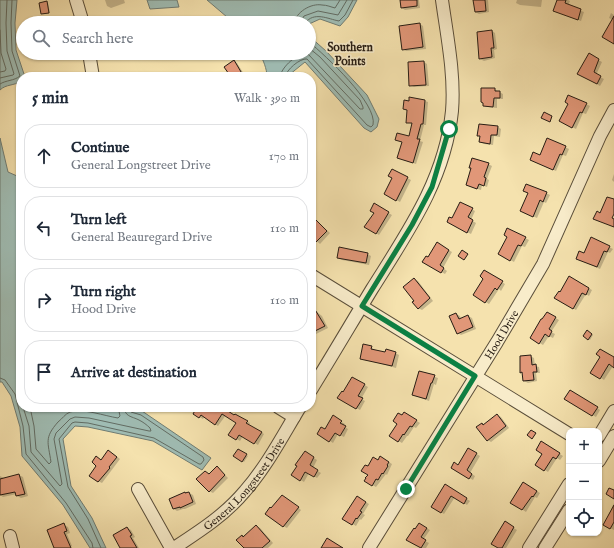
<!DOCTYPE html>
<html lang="en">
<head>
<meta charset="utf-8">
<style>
  body { margin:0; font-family:"IM FELL English",serif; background:#f2f2f3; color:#1f2937 }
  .controls { position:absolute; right:12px; bottom:12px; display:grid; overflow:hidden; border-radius:8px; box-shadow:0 1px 3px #0004 }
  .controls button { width:36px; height:36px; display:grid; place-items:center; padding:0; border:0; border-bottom:1px solid #e0e1e3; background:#fff; color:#1f2937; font:20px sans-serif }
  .stop { position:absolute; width:12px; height:12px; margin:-9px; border:3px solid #0b8043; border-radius:50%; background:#fff }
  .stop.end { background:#0b8043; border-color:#fff; box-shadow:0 1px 4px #0008 }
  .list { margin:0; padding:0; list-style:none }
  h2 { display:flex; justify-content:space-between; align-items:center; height:52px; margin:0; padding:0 16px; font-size:17px }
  h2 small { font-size:13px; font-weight:400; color:#747a83 }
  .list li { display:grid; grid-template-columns:26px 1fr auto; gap:12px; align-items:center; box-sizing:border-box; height:64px; margin:0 8px 8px; padding:0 8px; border:1px solid #e0e1e3; border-radius:16px }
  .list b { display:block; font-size:15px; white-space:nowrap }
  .list p { margin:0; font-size:13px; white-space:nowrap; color:#747a83 }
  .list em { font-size:13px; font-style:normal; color:#747a83 }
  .icon { flex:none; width:22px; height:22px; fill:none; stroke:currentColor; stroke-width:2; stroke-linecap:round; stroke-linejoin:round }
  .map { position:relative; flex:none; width:614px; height:548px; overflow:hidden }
  .search { position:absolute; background:#fff; box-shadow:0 1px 3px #0004; left:16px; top:16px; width:300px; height:44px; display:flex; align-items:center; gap:10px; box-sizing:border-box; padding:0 14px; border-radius:22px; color:#747a83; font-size:15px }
  .panel { position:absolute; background:#fff; box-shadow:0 1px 3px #0004; left:16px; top:72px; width:300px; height:340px; border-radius:16px }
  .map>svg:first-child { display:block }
  .water { fill:#9fbcb3; stroke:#6f7c73 }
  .shadow { fill:#0003 }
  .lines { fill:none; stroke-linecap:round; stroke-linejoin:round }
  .shore { stroke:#626c63; stroke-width:1 }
  .building { fill:#e19778; stroke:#261c13 }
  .minor-casing { stroke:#5a4e3a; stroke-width:14 }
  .minor { stroke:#f8ecca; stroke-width:12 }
  .route { stroke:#0b8043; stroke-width:5 }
  .labels { text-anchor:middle; stroke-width:3.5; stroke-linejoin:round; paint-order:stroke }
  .street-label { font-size:11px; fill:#261c13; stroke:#f8ecca }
  .neighbourhood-label { font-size:12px; font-weight:bold; fill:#261c13; stroke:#f8ecca }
</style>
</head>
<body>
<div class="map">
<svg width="614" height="548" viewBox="0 0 614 548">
  <rect width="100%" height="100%" fill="#f5e2ae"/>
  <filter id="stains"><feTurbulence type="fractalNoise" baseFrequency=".005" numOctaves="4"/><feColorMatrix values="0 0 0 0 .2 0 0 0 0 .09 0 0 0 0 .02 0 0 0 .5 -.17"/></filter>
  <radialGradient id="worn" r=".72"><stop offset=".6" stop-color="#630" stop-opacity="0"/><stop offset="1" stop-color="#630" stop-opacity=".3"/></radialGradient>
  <!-- water -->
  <g class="water">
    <path d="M0 0H17L15 23 16 50 25 77H21V81C14 86 6 84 0 90Z"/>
    <polygon points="147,0 177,0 179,7 150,9"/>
    <polygon points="207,0 357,0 348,17 340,26 320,19 309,24 234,23"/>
    <path d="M309 36 326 51 367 95 379 119 377 127 371 132 364 128 305 62 289 75V77H267C267 69 263 59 259 53H309Z"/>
    <polygon points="0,138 8,172 17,176 21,175 21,407 127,407 142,411 211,458 202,470 153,441 88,427 75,426 63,439 71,486 92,518 106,548 90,548 63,505 22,456 20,427 11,396 2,382 0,382"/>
  </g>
  <!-- shadow -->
  <g class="shadow">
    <polygon points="105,0 124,0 125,3 111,8 107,6"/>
    <polygon points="401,0 419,0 420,8 405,10 402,8"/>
    <polygon points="474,0 488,0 489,12 479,14 475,12"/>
    <polygon points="517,0 542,0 541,7 520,5 516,3"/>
    <polygon points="558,0 568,0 570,1 568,6 584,12 581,21 558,12"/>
    <polygon points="47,2 48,3 50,13 44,14 42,14"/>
    <polygon points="611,13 614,15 614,43 613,20 609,18"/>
    <polygon points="420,24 423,26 426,49 406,51 403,49"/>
    <polygon points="492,31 495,33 497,49 494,50 495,58 484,61 480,59"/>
    <polygon points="45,53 61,53 62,55 49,58 45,56"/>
    <polygon points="112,53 140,53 140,56 132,56 129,54 114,54"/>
    <polygon points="211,53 221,53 218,58"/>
    <polygon points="589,55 602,62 596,75 604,79 600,86 579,74"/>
    <polygon points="234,61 237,63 244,74 247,72 252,77 231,77 226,67"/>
    <polygon points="424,62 427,64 429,86 414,87 410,85"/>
    <polygon points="494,89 503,94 503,99 497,99 497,108 488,107 484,106"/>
    <polygon points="425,101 428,102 426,125 424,125 420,141 423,142 416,164 398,158 403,142 396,139 410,138 413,124 407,122 407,110 404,108 410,102"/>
    <polygon points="586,104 590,106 586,114 583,113 576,129 561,121"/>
    <polygon points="480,125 498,127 501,129 500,137 494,136 493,145 484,144 480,142 481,137 478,135"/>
    <polygon points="548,139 569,149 566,156 563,155 556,171 534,161 540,156"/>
    <polygon points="488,164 492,166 487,179 489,180 487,187 482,185 481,190 471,187"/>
    <polygon points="392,170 411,180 400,202 385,194 393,178"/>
    <polygon points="614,174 614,182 612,180"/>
    <polygon points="529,193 546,193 550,195 546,203 544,202 537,218 524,212"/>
    <polygon points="460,203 475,211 471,220 476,223 471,234 451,224 452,219"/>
    <polygon points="374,205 392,215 379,235 366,227 375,213"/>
    <polygon points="311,216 330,233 320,244 311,236"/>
    <polygon points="525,238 529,240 525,247 522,246 514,262 499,254"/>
    <polygon points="437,244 452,252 443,268 447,271 445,274 424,262 428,259"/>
    <polygon points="609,247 613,249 610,253 608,252 600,269 580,260"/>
    <polygon points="367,254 371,256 369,265 342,260 338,258"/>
    <polygon points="484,271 505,284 501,291 499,289 489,304 474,295 485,278"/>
    <polygon points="569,278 592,290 589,296 586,294 576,310 556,298 561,293"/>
    <polygon points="414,279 418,281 433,301 422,310 418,308 415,301"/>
    <polygon points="313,309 322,316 328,328 314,335 311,333 311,310"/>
    <polygon points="547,313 559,320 551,332 555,334 553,338 549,336 543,345 531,338"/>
    <polygon points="456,314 460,316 461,319 468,316 472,318 476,329 461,335 458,333"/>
    <polygon points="587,331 593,335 590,340 584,336"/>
    <polygon points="371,347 374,350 386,353 395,353 399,355 396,368 361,358"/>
    <polygon points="530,356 534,358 535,366 539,367 540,373 536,373 537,381 528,383 524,381 523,373 521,372"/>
    <polygon points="602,356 614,358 614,366 613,366 604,380 592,372"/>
    <polygon points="420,372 438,378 436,385 434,384 429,401 413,395"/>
    <polygon points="353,378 368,387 361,399 365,401 360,410 338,398 344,393"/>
    <polygon points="570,391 600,410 596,417 565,399"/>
    <polygon points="199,407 221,407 235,417 236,415 250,423 249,425 264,434 258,445 243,436 240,441 230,435 237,422 226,415 218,426 204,417 203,419 194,414"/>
    <polygon points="404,413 420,423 416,428 414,427 408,436 407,436 402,443 390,436"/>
    <polygon points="497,415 501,417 509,428 491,442 488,440 482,424 484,425"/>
    <polygon points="333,417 345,424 343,426 348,429 344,437 338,434 333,443 318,433 325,430"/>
    <polygon points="541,442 563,456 560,460 557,458 548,472 536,464 543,453"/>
    <polygon points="468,449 480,456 470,473 475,476 473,480 452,468 458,466"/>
    <polygon points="238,450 248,456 244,462 235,455"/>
    <polygon points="112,453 120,459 102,483 98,481 101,461"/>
    <polygon points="306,453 317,460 313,468 321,473 317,478 309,473 304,482 292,475"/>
    <polygon points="380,457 392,464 387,475 386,474 376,487 365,481"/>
    <polygon points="220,470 228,478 213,493 209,491 209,475"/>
    <polygon points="19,475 23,477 28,496 21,498 17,496 17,494 3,497 0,495 0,476 4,478"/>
    <polygon points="523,483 540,493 537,498 535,497 526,512 511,502"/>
    <polygon points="446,486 470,501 467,505 455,497 444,514 433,507"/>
    <polygon points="189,493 193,495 196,504 185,509 183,509 177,511 174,509"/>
    <polygon points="357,497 369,504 363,514 365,515 361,520 360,519 356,526 344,519"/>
    <polygon points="286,498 301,510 287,528 283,526 272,509"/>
    <polygon points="614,503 614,530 604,525"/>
    <polygon points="505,523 517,530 506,548 500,548"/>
    <polygon points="419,524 430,530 423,540 429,543 426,548 421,548 408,540"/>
    <polygon points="64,525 68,527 70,533 67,534 72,546 68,548 55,548"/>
    <polygon points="256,526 260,528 273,543 268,548 245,548 244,538"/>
    <polygon points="127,528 131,530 135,537 133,538 139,548 121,548"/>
  </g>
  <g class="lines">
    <!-- shore -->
    <g class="shore">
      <path d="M294 23C296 12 311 3 322 5 327 5 331 7 335 8L340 0"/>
      <polyline points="300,23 304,16 318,11 338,15 347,0"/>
      <path d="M305 23C314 11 328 19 339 21L345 15 353 0"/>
      <polyline points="0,30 1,53 6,69 5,71 0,72"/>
      <path d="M280 77C281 67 298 52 308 54L360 109H363V107L360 100 320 57 309 48"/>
      <path d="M285 77C286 70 300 58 307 59L367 125 371 127 373 125C378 104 325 55 309 42"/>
      <polyline points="0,78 13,75 14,74 7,51 6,23 7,0"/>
      <path d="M0 84C6 80 14 81 20 76L12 51 11 23 12 0"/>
      <polyline points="0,378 5,380 15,394 23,426 26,454 66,503 92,543 93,548"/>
      <path d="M23 407 29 426 31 452 60 486 62 484 54 439 56 433 70 419 75 417 89 418 149 431H151L150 428C147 425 143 422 139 420 131 416 125 417 124 407"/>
      <path d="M30 407 34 426 36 449 49 464 51 462C48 442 44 438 58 422 62 419 65 414 70 412 83 408 105 416 118 418L120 416 118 407"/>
      <polyline points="101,548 88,519 68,487 59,439 72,423 75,422 88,423 154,438 199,464 201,464 204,460 203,457 141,415 131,412 129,407"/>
    </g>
  </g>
  <!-- building -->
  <g class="building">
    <polygon points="400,0 417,0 417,6 401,8"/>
    <polygon points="473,0 485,0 486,11 475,12"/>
    <polygon points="557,0 566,0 565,3 581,9 578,20 553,11"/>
    <polygon points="47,1 49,13 41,14 39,3"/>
    <polygon points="614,16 614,44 602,37"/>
    <polygon points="420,23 423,47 402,50 399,26"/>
    <polygon points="492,30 494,48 491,48 492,57 479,59 477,32"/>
    <polygon points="589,53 599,59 594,72 601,76 597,84 577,74"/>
    <polygon points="234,60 244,77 231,77 224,67"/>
    <polygon points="424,61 426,85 409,86 408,62"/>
    <polygon points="481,88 495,88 495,91 500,91 500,98 494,98 493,107 483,106 483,103 481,102"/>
    <polygon points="568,95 587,103 582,113 580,112 572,128 559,121 568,104 565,102"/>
    <polygon points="409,97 425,100 423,124 421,124 417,139 420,139 413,163 397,158 402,142 395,140 397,133 409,136 412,123 406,123 407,110 403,109 404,100 409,101"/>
    <polygon points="544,112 552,116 550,122 541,118"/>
    <polygon points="479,124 498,126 497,135 491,135 490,144 479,142 480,136 477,136"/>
    <polygon points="547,138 566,146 562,155 560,154 553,170 530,160 533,152 540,155"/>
    <polygon points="472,158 489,163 484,177 486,178 484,186 479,184 477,189 466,185 471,168 469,168"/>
    <polygon points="392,169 408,177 396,201 384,194 392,178 388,176"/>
    <polygon points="526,184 547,192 543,202 540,200 533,217 520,211 528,193 523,191"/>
    <polygon points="607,197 614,199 614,214 612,218 614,219 614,227 593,219 597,211 600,213"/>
    <polygon points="460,202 473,208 468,217 473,220 467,233 447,222 449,217 452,218"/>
    <polygon points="374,203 389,212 376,234 364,227 374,213 370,211"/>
    <polygon points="311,215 327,231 316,242 311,238"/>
    <polygon points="507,228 526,237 521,246 518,245 510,261 498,254 507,237 504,235"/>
    <polygon points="591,237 610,246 607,252 604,251 597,267 576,259 579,251 584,253"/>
    <polygon points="437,242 449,250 440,265 444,268 441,273 422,262 426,256 428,257"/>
    <polygon points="339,247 368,253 366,263 337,258"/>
    <polygon points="462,250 468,254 464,260 458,256"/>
    <polygon points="484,270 503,281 497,290 495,288 485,303 473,295 483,279 480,276"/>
    <polygon points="569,276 589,288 586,295 582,293 573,309 554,298 559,291 560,292"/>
    <polygon points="414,278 430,298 418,309 412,302 414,301 403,287"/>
    <polygon points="311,303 325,326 311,333"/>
    <polygon points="547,312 556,317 549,329 552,331 549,337 545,334 539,344 530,338 541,319 542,319"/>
    <polygon points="456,313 459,319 468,315 473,327 457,334 449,316"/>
    <polygon points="587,330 592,334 588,340 583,336"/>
    <polygon points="363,344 372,346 371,349 385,352 386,349 396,352 392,366 360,359"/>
    <polygon points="600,349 614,357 614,368 609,364 600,379 590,373 600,357 596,354"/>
    <polygon points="531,355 532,365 536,364 537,372 533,372 534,380 523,381 522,372 520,373 520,356"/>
    <polygon points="419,371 435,375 432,383 431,383 426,399 412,395"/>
    <polygon points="352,377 365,384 358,396 363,398 356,409 337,398 342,391 343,392"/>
    <polygon points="570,390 598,407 592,416 564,399"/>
    <polygon points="197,407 222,407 234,415 235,414 248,421 246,423 262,432 254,444 239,435 236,440 228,435 236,423 222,414 215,425 201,415 199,418 193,414"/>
    <polygon points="404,412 417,420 412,427 410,426 404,435 403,434 398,442 389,436 397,424 393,421 398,413 402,415"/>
    <polygon points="497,414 506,426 487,441 476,427 482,423 483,425"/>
    <polygon points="333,415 342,421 340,423 346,426 340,436 335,433 329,442 317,434 321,427 325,429"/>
    <polygon points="531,430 536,433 532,439 527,435"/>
    <polygon points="541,441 560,453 556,459 553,457 544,471 535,465 542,454 536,450"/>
    <polygon points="468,448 477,453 467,470 472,474 469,479 451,468 454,462 458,465"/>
    <polygon points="238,449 247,454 242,462 233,456"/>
    <polygon points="108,450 117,457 109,467 110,468 98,482 89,476 96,466 92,462 96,456 101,460"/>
    <polygon points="305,451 314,457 310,465 318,470 314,477 305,472 300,481 291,475 297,466 295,465"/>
    <polygon points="380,456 389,462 387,465 388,466 383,474 382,473 378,480 376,479 372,486 364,481 366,478 365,478 368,475 361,471 365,465 368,466 373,457 378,460"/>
    <polygon points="217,466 225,475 209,492 196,479 205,471 209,474"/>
    <polygon points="19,474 25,494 16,496 15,492 0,495 0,479"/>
    <polygon points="523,482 537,491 533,497 532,496 522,510 510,503"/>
    <polygon points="445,484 467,498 464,504 451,496 441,513 431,507"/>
    <polygon points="609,488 614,490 614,499 606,494"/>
    <polygon points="185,492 185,493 189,492 193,502 180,508 180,507 173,509 169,499"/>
    <polygon points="282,495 299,507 283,527 265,514 270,507 271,508"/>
    <polygon points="357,496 366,502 360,511 362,512 357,519 356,518 352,525 342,519"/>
    <polygon points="614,505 614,522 610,529 603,525"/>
    <polygon points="505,521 514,527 502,548 498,548 491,544"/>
    <polygon points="64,523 67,531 64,532 71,548 54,548 47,530"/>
    <polygon points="419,523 427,528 421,537 426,540 421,548 406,540 414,528 415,529"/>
    <polygon points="256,525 270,541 262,548 244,548 236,540 242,535 243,537"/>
    <polygon points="127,527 132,535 130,536 137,548 120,548 113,535"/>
    <polygon points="327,538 343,548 321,548"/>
  </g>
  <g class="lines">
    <defs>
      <g id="minor">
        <polyline points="76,0 83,23"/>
        <polyline points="89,53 93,77"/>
        <polyline points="311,275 569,434"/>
        <path d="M311 390C332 356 352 322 372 289 407 233 445 180 452 111 455 75 447 36 442 0"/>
        <polyline points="278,407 294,417"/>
        <polyline points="599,436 614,411"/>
        <polyline points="599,461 614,436"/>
        <polyline points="138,489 171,548"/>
        <polyline points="10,536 13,548"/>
        <path id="s1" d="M174 548C200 531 225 515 245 491 267 466 283 435 300 407"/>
        <path id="s2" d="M369 548 497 342 543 264 600 136 614 110"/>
        <polyline points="529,548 569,484"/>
        <polyline points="545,548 569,510"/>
      </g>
    </defs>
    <!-- minor casing -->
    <use href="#minor" class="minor-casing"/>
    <!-- minor -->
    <use href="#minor" class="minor"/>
  </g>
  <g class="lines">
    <!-- route -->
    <polyline class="route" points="406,489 475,376 362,306 412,225 432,187 449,129"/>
  </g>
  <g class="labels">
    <!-- street labels -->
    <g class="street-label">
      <text dy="4" stroke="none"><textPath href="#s2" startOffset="251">Hood Drive</textPath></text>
      <text dy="4" stroke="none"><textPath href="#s1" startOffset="96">General Longstreet Drive</textPath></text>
    </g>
    <!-- neighbourhood labels -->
    <g class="neighbourhood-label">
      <text x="350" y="51">Southern<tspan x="350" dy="14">Points</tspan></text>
    </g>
  </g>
  <rect width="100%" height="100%" filter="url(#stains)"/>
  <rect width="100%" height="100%" fill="url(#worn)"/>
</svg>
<div class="controls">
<button>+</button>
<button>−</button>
<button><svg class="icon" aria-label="locate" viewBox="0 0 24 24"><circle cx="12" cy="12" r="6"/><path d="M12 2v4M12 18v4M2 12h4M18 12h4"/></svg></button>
</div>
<div class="stop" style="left:449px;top:129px"></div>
<div class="stop end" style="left:406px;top:489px"></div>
<div class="search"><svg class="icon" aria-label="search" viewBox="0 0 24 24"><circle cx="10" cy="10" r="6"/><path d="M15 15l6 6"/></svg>Search here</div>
<section class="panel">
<h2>5 min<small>Walk · 390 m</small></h2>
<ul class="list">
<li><svg class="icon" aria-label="ahead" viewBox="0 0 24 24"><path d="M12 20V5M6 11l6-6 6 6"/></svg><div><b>Continue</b><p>General Longstreet Drive</p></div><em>170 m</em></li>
<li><svg class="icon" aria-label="left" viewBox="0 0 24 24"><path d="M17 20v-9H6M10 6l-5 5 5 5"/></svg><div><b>Turn left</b><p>General Beauregard Drive</p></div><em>110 m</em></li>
<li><svg class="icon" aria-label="right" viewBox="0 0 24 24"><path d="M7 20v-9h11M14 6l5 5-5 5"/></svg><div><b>Turn right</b><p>Hood Drive</p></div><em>110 m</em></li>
<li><svg class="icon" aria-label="arrive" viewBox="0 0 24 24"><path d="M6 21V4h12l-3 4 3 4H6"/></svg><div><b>Arrive at destination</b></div></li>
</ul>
</section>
</div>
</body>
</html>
